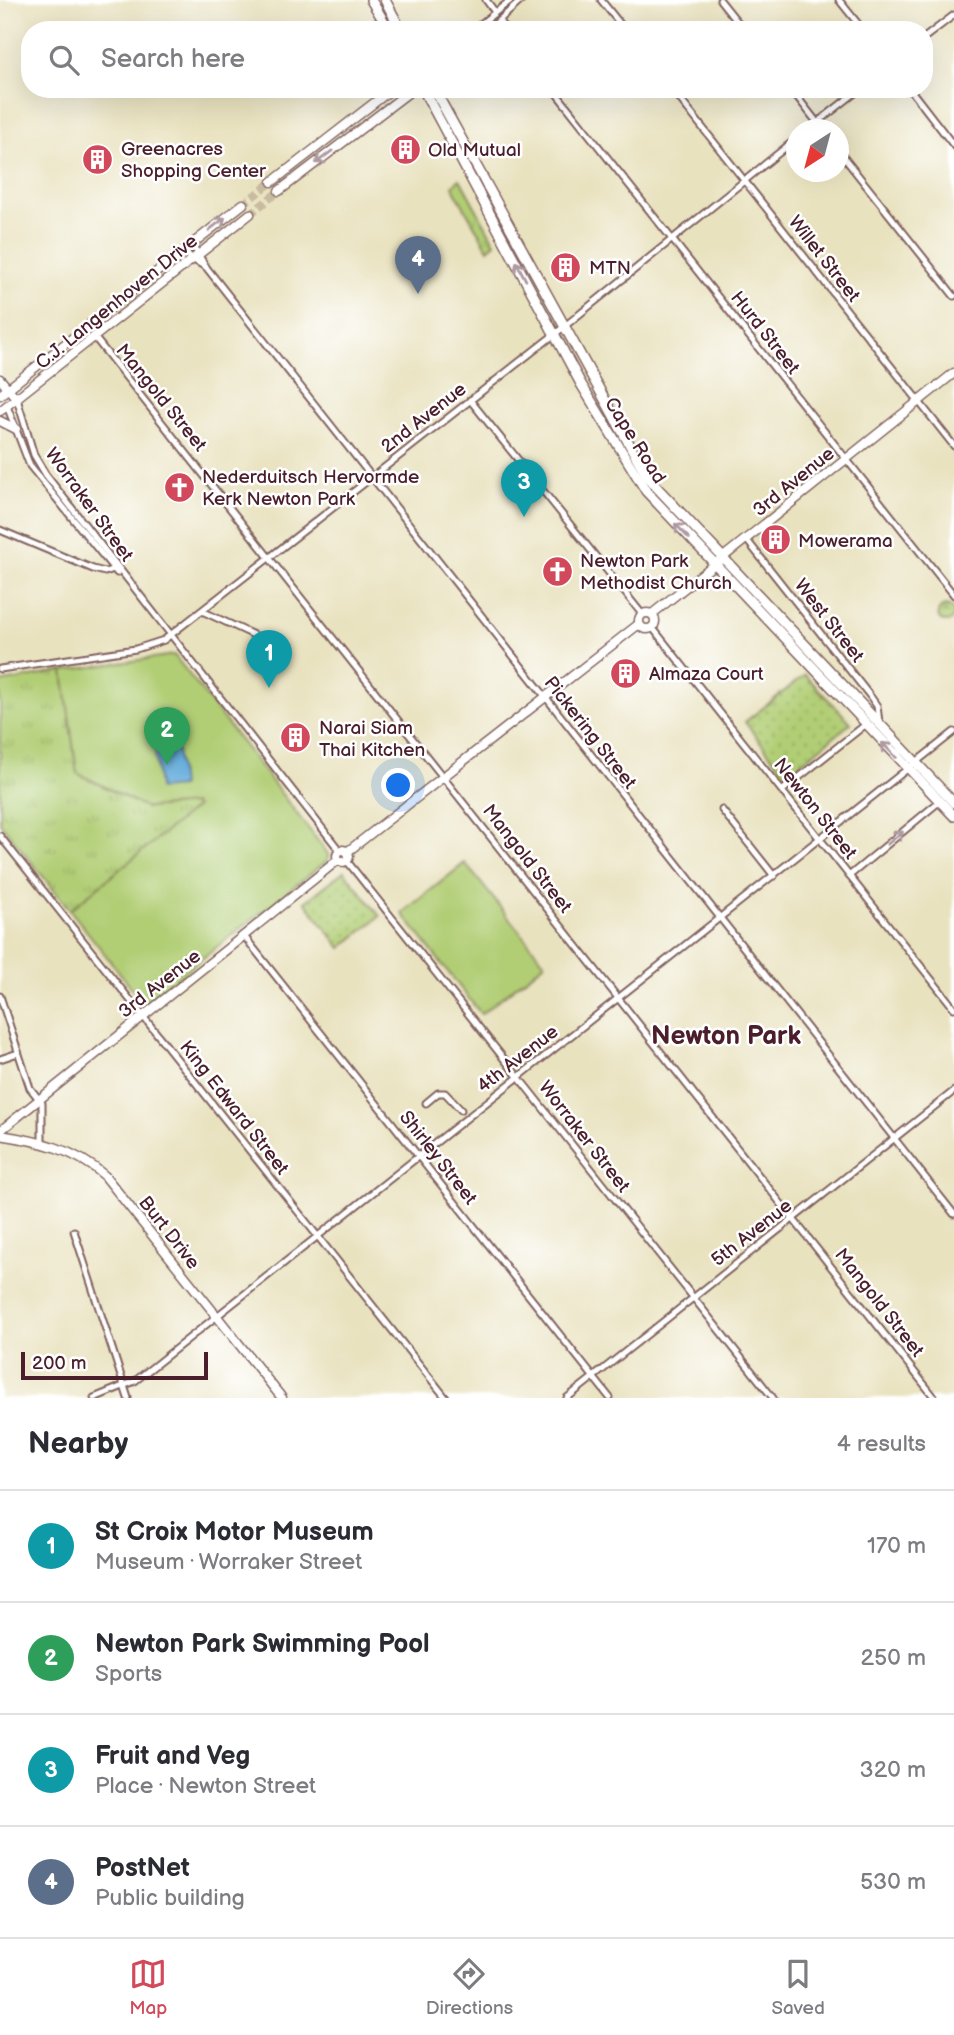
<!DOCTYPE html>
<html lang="en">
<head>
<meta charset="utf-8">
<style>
  body { margin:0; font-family:"Balsamiq Sans",sans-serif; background:#f2f2f3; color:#2b2b33 }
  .compass { position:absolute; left:786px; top:119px; width:63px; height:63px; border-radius:50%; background:#fff; box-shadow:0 7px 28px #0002; rotate:216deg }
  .scale { position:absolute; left:21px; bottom:18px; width:187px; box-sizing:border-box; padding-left:7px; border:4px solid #4a1f2b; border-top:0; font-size:19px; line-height:24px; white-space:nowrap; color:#4a1f2b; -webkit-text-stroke:5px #fff; paint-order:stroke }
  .you { position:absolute; left:399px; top:786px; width:24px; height:24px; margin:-18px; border:5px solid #fff; border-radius:50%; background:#1a73e8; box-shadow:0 0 0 10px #1a73e833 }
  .badge { display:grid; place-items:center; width:46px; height:46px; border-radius:50%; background:#d1495b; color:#fff; font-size:23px; font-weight:700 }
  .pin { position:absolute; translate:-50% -58px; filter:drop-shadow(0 2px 4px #0008) }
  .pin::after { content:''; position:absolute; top:37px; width:24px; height:21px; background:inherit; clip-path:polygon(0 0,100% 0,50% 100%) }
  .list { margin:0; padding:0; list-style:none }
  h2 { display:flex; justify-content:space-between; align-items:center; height:91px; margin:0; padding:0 28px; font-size:30px }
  h2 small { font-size:23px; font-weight:400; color:#7c7c81 }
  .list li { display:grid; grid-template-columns:46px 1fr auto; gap:21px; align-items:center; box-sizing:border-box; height:112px; padding:0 28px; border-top:2px solid #e1e1e2 }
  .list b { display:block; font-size:26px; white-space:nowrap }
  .list p { margin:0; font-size:23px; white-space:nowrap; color:#7c7c81 }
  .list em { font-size:23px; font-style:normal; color:#7c7c81 }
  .icon { flex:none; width:38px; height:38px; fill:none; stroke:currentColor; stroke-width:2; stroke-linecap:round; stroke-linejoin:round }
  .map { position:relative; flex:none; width:954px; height:1398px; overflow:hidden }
  .search { position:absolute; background:#fff; box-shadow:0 7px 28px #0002; left:21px; right:21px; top:21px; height:77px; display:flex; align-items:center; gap:18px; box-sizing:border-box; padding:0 24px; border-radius:28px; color:#7c7c81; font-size:26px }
  .sheet { height:539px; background:#fff }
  nav { display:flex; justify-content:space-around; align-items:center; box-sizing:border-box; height:98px; border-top:2px solid #e1e1e2; background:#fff; font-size:19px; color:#7c7c81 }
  nav a { display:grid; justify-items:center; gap:4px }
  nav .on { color:#d1495b }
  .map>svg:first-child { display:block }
  .grass { fill:url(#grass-tufts); stroke:#7e7650; stroke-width:2 }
  .cemetery { fill:url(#cemetery-stones); stroke:#7e7650; stroke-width:2 }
  .park { fill:url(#park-dots); stroke:#7e7650; stroke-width:2 }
  .pitch { fill:#b1ce74; stroke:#7e7650; stroke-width:2 }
  .water { fill:#63acdb; stroke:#566683; stroke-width:2 }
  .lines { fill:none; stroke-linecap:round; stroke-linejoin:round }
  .secondary-tunnel { stroke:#c9bba1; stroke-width:8; stroke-dasharray:8 4; stroke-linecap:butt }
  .street-casing { stroke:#82635f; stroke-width:9 }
  .secondary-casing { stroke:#82635f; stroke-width:11 }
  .primary-casing { stroke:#82635f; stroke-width:12 }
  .street { stroke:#fff; stroke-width:5 }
  .secondary { stroke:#fff; stroke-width:8 }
  .primary { stroke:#fff; stroke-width:9 }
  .oneway { stroke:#ae9aa0 }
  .labels { text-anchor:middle; stroke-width:5; stroke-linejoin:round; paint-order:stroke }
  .poi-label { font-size:19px; fill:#4a1f2b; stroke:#fff; text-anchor:start }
  .street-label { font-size:19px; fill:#4a1f2b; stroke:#fff }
  .district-label { font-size:26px; font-weight:bold; fill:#4a1f2b; stroke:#fff }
</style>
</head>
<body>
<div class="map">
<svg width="954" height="1398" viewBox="0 0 954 1398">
  <defs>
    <pattern id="grass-tufts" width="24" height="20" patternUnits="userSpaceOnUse" patternTransform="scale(1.75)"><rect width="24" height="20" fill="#b1ce74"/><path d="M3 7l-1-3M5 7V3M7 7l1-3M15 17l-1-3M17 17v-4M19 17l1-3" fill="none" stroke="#9ab065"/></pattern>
    <pattern id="cemetery-stones" width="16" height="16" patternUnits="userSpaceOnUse" patternTransform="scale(1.75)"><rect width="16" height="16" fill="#b1ce74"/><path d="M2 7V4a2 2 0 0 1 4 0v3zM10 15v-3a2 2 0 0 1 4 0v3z" fill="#9ab065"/></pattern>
    <pattern id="park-dots" width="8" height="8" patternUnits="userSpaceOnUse" patternTransform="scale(1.75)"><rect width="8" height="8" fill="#b1ce74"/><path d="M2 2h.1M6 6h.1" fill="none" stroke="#9ab065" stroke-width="1.8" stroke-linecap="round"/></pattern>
  </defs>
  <rect width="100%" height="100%" fill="#fff"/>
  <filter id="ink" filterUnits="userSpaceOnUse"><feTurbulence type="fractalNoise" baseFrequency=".0143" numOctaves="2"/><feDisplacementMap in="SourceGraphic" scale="14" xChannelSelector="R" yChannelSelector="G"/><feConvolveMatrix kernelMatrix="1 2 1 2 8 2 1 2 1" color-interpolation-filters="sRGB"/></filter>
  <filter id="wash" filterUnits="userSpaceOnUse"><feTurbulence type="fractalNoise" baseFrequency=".00686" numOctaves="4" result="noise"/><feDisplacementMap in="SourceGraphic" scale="28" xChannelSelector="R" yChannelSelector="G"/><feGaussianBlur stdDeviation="1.57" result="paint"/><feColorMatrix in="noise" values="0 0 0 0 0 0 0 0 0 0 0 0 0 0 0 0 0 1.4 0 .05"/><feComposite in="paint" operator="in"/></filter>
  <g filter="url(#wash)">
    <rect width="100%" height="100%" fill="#e9e2bf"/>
    <!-- grass -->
    <g class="grass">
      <polygon points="460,179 495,243 488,249 455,191 453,185"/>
      <polygon points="63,671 77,773 146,808 193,804 197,807 70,910 0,823 0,683"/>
    </g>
    <!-- cemetery -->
    <circle class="cemetery" cx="946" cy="614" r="8"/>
    <!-- park -->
    <g class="park">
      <polygon points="805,675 851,723 786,775 745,722"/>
      <polygon points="344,871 380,916 341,948 305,902"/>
    </g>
    <!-- pitch -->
    <g class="pitch">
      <polygon points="174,655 328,854 328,860 149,1000 142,1001 70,910 196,807 193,804 147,808 77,773 63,671"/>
      <polygon points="465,863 545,963 481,1014 402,913"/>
    </g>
    <!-- water -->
    <polygon class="water" points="176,740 181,787 159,789 154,743"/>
  </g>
  <g filter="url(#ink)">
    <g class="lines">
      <!-- secondary-tunnel -->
      <g class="secondary-tunnel">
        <polyline points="243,204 272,182"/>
        <polyline points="250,214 279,191"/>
      </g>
      <defs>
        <g id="street">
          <polyline points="486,0 495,12"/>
          <polyline points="601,0 625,30"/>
          <polyline points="720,0 744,30"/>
          <polyline points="839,0 863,30"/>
          <polyline points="499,21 506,30"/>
          <polyline points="473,30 511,0"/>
          <polyline points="488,30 522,0"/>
          <polyline points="924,38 954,15"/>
          <polyline points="553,89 954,595"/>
          <polyline points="672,89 954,446"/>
          <polyline points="791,89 823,130"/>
          <polyline points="910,89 954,146"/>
          <polyline points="808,130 860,89"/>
          <polyline points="838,150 954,296"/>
          <polyline points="192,244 206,267 954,1214"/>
          <polyline points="184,250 192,259 206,267"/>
          <polyline points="95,338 935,1398"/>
          <polyline points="17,399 34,455 46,475 340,851"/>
          <polyline points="470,400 642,614"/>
          <polyline points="7,406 30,466 117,573"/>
          <polyline points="0,530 93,569 105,572 114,569"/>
          <polyline points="746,539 870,696 877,706 879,722"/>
          <polyline points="202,611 260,638"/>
          <polyline points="652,627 954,1008"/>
          <polyline points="0,669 136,649 164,640 555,334 796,139"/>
          <polyline points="783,790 865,725"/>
          <polyline points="722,810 774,876"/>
          <polyline points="0,836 446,1398"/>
          <polyline points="347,861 773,1398"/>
          <polyline points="849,876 940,801"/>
          <polyline points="244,936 610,1398"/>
          <polyline points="0,996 30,1088 42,1103 42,1143"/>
          <polyline points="0,1059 18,1053"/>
          <polyline points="426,1103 438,1093 445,1093 461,1110"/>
          <polyline points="74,1231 128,1398"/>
          <polyline points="94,1398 135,1381 954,732"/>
          <polyline points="567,1398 954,1091"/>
        </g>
        <g id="secondary">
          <polyline points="272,182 392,89"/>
          <polyline points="279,191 413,89"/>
          <polyline points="0,379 17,399"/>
          <polyline points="0,395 243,204"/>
          <polyline points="0,411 250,214"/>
          <polyline points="0,421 16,429"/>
          <circle cx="647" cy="621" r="8"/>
          <polyline points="652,614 954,373"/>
          <circle cx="343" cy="856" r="6"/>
          <polyline points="347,852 639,624"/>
          <polyline points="0,1131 338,860"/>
          <path d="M0 1135C39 1141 75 1149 105 1176L282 1398"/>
        </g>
        <g id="primary">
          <polyline points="371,0 389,30"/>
          <polyline points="385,0 401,30"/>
          <polyline points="423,89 581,384 646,491 954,816"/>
          <polyline points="434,89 648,478 954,803"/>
        </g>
      </defs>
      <!-- street casing -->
      <use href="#street" class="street-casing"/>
      <!-- secondary casing -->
      <use href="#secondary" class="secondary-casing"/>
      <!-- primary casing -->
      <use href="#primary" class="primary-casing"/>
      <!-- street -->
      <use href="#street" class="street"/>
      <!-- secondary -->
      <use href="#secondary" class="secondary"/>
      <!-- primary -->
      <use href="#primary" class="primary"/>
    </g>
    <!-- one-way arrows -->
    <defs><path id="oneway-shaft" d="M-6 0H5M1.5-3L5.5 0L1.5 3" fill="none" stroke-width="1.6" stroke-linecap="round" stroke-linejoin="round" transform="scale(1.75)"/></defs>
    <g class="oneway">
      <use href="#oneway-shaft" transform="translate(324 157) rotate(142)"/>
      <use href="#oneway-shaft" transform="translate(217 224) rotate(-38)"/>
      <use href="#oneway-shaft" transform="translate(521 271) rotate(-118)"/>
      <use href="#oneway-shaft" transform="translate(682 531) rotate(-134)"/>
      <use href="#oneway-shaft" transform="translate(889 750) rotate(-134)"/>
      <use href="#oneway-shaft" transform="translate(895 838) rotate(-39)"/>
    </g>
  </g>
  <!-- icons -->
  <defs>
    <symbol id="building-disc" viewBox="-11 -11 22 22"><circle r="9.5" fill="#d1495b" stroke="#fff"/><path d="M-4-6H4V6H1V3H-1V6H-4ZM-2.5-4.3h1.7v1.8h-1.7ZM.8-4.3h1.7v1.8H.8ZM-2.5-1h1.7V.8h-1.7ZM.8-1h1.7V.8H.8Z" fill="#fff"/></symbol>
    <symbol id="church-disc" viewBox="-11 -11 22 22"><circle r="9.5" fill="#d1495b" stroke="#fff"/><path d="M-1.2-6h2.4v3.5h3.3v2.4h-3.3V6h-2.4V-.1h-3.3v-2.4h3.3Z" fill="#fff"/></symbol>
  </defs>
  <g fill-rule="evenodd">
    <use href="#building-disc" x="388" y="132" width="35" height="35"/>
    <use href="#building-disc" x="80" y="142" width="35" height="35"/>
    <use href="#building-disc" x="548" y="250" width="35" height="35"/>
    <use href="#church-disc" x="162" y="470" width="35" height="35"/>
    <use href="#building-disc" x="758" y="522" width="35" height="35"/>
    <use href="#church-disc" x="540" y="554" width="35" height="35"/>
    <use href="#building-disc" x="608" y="656" width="35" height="35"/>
    <use href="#building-disc" x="278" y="720" width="35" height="35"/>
  </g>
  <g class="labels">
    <!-- poi labels -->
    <g class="poi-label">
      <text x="121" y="155">Greenacres<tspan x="121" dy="22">Shopping Center</tspan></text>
      <text x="428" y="156">Old Mutual</text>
      <text x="589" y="274">MTN</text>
      <text x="202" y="483">Nederduitsch Hervormde<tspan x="202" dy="22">Kerk Newton Park</tspan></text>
      <text x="798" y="547">Mowerama</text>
      <text x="580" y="567">Newton Park<tspan x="580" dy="22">Methodist Church</tspan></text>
      <text x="649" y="680">Almaza Court</text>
      <text x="319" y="734">Narai Siam<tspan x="319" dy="22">Thai Kitchen</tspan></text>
    </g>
    <!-- street labels -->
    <g class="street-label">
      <text transform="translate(825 258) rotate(52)" y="7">Willet Street</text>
      <text transform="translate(116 301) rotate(-39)" y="7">C.J. Langenhoven Drive</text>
      <text transform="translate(766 332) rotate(52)" y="7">Hurd Street</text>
      <text transform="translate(162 397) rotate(51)" y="7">Mangold Street</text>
      <text transform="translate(423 417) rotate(-38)" y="7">2nd Avenue</text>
      <text transform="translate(636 440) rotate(58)" y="7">Cape Road</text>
      <text transform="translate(793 481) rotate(-39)" y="7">3rd Avenue</text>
      <text transform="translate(90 504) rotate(54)" y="7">Worraker Street</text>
      <text transform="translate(830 620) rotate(52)" y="7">West Street</text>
      <text transform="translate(591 732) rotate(52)" y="7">Pickering Street</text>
      <text transform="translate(816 808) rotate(52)" y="7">Newton Street</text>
      <text transform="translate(528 858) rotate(52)" y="7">Mangold Street</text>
      <text transform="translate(159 983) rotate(-38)" y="7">3rd Avenue</text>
      <text transform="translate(517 1058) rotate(-38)" y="7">4th Avenue</text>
      <text transform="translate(235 1107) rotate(52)" y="7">King Edward Street</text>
      <text transform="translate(585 1136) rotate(52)" y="7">Worraker Street</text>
      <text transform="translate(439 1157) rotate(52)" y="7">Shirley Street</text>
      <text transform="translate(170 1232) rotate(52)" y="7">Burt Drive</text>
      <text transform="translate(751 1232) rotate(-38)" y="7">5th Avenue</text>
      <text transform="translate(880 1302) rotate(52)" y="7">Mangold Street</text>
    </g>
    <!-- district labels -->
    <g class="district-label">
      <text x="726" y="1044">Newton Park</text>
    </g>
  </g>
</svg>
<svg class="compass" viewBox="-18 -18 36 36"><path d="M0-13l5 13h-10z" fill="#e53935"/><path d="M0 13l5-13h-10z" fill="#7c7c81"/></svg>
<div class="scale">200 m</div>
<div class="you"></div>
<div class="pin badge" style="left:269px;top:688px;background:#0f9aa8">1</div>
<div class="pin badge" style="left:167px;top:765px;background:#2e9e5b">2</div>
<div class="pin badge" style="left:524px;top:517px;background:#0f9aa8">3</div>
<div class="pin badge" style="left:418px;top:294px;background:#5c6f8a">4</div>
<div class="search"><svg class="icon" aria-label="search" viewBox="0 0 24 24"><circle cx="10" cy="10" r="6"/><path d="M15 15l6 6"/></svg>Search here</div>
</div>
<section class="sheet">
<h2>Nearby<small>4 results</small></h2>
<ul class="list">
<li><span class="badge" style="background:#0f9aa8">1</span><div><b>St Croix Motor Museum</b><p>Museum · Worraker Street</p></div><em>170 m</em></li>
<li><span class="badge" style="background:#2e9e5b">2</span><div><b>Newton Park Swimming Pool</b><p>Sports</p></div><em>250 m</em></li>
<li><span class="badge" style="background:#0f9aa8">3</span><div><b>Fruit and Veg</b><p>Place · Newton Street</p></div><em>320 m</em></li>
<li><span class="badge" style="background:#5c6f8a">4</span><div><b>PostNet</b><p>Public building</p></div><em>530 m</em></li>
</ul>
</section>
<nav>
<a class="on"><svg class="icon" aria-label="map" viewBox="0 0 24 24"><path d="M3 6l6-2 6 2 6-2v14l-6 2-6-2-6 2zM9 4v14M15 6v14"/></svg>Map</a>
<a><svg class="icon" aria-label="directions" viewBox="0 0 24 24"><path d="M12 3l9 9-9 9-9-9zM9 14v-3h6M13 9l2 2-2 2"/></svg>Directions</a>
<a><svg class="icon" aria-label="saved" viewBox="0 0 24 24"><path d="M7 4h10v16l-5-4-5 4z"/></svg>Saved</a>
</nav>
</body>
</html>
